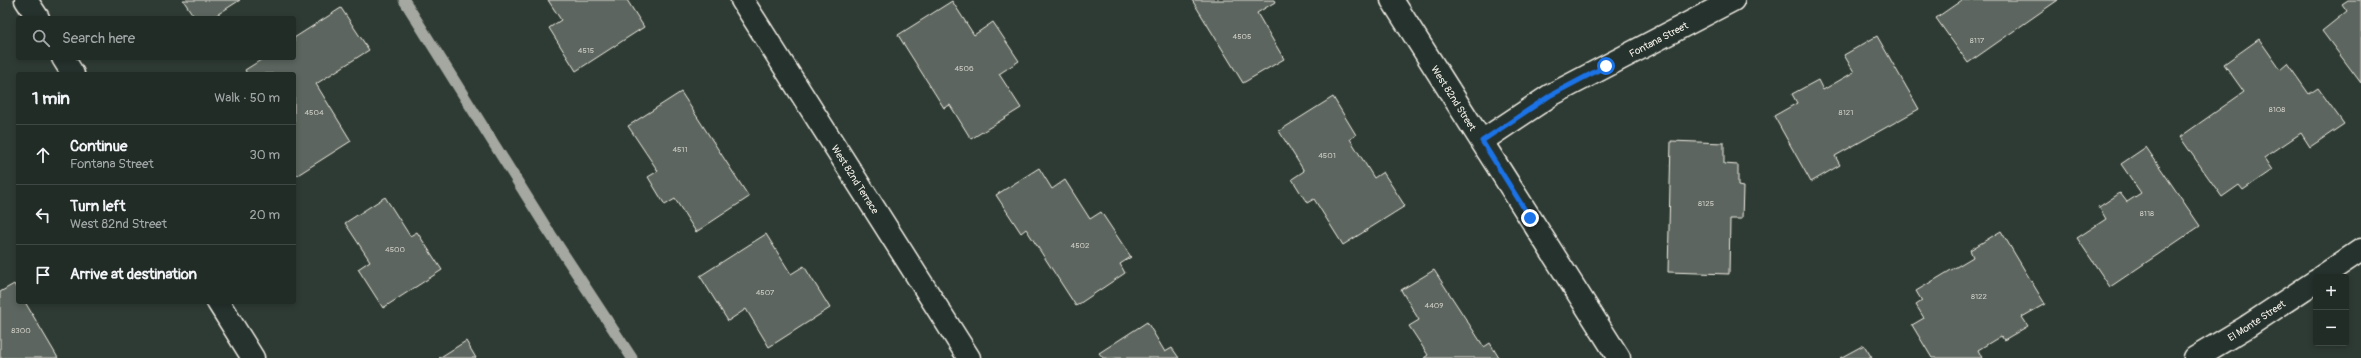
<!DOCTYPE html>
<html lang="en">
<head>
<meta charset="utf-8">
<style>
  body { margin:0; font-family:Pangolin,sans-serif; background:#2e3833; color:#f1f3f6 }
  .controls { position:absolute; right:12px; bottom:12px; display:grid; overflow:hidden; border-radius:4px; box-shadow:0 2px 6px #0003 }
  .controls button { width:36px; height:36px; display:grid; place-items:center; padding:0; border:0; border-bottom:1px solid #3f4844; background:#222c27; color:#f1f3f6; font:20px sans-serif }
  .stop { position:absolute; width:12px; height:12px; margin:-9px; border:3px solid #1a73e8; border-radius:50%; background:#fff }
  .stop.end { background:#1a73e8; border-color:#fff; box-shadow:0 1px 4px #0008 }
  .list { margin:0; padding:0; list-style:none }
  h2 { display:flex; justify-content:space-between; align-items:center; height:52px; margin:0; padding:0 16px; font-size:17px }
  h2 small { font-size:13px; font-weight:400; color:#a2a7a7 }
  .list li { display:grid; grid-template-columns:26px 1fr auto; gap:12px; align-items:center; box-sizing:border-box; height:60px; padding:0 16px; border-top:1px solid #3f4844 }
  .list b { display:block; font-size:15px; white-space:nowrap }
  .list p { margin:0; font-size:13px; white-space:nowrap; color:#a2a7a7 }
  .list em { font-size:13px; font-style:normal; color:#a2a7a7 }
  .icon { flex:none; width:22px; height:22px; fill:none; stroke:currentColor; stroke-width:2; stroke-linecap:round; stroke-linejoin:round }
  .map { position:relative; flex:none; width:2361px; height:358px; overflow:hidden }
  .search { position:absolute; background:#222c27; box-shadow:0 2px 6px #0003; left:16px; top:16px; width:280px; height:44px; display:flex; align-items:center; gap:10px; box-sizing:border-box; padding:0 14px; border-radius:4px; color:#a2a7a7; font-size:15px }
  .panel { position:absolute; background:#222c27; box-shadow:0 2px 6px #0003; left:16px; top:72px; width:280px; height:232px; border-radius:4px }
  .map>svg:first-child { display:block }
  .lines { fill:none; stroke-linecap:round; stroke-linejoin:round }
  .stream { stroke:#a4a8a0; stroke-width:11 }
  .building { fill:#5c655e; stroke:#f4f1e8 }
  .minor-casing { stroke:#f4f1e8; stroke-width:25 }
  .minor { stroke:#26332d; stroke-width:22 }
  .route { stroke:#1a73e8; stroke-width:5 }
  .labels { text-anchor:middle; stroke-width:3.5; stroke-linejoin:round; paint-order:stroke }
  .number-label { font-size:8px; fill:#cecec6 }
  .street-label { font-size:10px; fill:#f4f1e8; stroke:#26332d }
</style>
</head>
<body>
<div class="map">
<svg width="2361" height="358" viewBox="0 0 2361 358">
  <rect width="100%" height="100%" fill="#2e3b34"/>
  <filter id="ink" filterUnits="userSpaceOnUse"><feTurbulence type="fractalNoise" baseFrequency=".025" numOctaves="2"/><feDisplacementMap in="SourceGraphic" scale="8" xChannelSelector="R" yChannelSelector="G"/><feConvolveMatrix kernelMatrix="1 2 1 2 8 2 1 2 1" color-interpolation-filters="sRGB"/></filter>
  <g filter="url(#ink)">
    <g class="lines">
      <!-- stream -->
      <polyline class="stream" points="404,0 544,224 632,358"/>
    </g>
    <!-- building -->
    <g class="building">
      <polygon points="183,0 240,0 212,18 195,18"/>
      <polygon points="548,0 627,0 644,27 576,71 549,28 561,20"/>
      <polygon points="1192,0 1274,0 1275,2 1257,13 1284,59 1243,83"/>
      <polygon points="1962,0 2058,0 1968,63 1936,18"/>
      <polygon points="2348,0 2361,0 2361,83 2322,31 2347,11 2342,4"/>
      <polygon points="952,1 974,35 993,22 1019,61 999,74 1021,108 971,139 950,105 944,108 898,35"/>
      <polygon points="341,8 369,50 316,84 351,141 296,176 294,173 294,74 247,74 245,70 264,58 294,58 294,38"/>
      <polygon points="1877,36 1919,109 1835,156 1840,165 1811,182 1774,116 1797,103 1792,94 1818,80 1823,90 1854,72 1844,55"/>
      <polygon points="2259,39 2280,69 2287,63 2309,94 2318,88 2344,124 2310,147 2301,133 2264,158 2272,170 2243,190 2239,185 2222,197 2180,137 2244,92 2224,64"/>
      <polygon points="681,92 749,197 696,232 675,199 665,205 648,177 658,171 628,126"/>
      <polygon points="1333,97 1356,135 1350,139 1374,178 1383,172 1405,206 1343,245 1314,199 1307,203 1292,179 1304,171 1279,131"/>
      <polygon points="1671,141 1724,143 1724,164 1738,165 1738,186 1743,187 1742,219 1730,219 1729,274 1668,272"/>
      <polygon points="2146,147 2200,226 2110,287 2077,238 2106,219 2099,207 2120,193 2127,202 2141,193 2121,164"/>
      <polygon points="1039,168 1052,189 1065,180 1090,219 1101,212 1131,257 1120,264 1125,273 1076,306 1026,229 1021,233 996,195"/>
      <polygon points="385,197 410,236 417,232 442,270 383,308 358,269 370,261 345,223"/>
      <polygon points="2001,231 2045,304 2022,317 2028,326 2004,340 2001,336 1978,350 1982,358 1932,358 1912,325 1924,318 1916,305 1922,301 1916,291 1973,257 1970,250"/>
      <polygon points="766,234 791,274 804,266 830,308 769,347 746,309 728,321 700,276"/>
      <polygon points="1434,270 1484,347 1490,343 1499,358 1424,358 1428,355 1409,326 1419,320 1401,290"/>
      <polygon points="14,284 18,291 18,302 25,302 58,358 0,358 0,292"/>
      <polygon points="1147,322 1165,352 1172,348 1179,358 1103,358 1099,353"/>
      <polygon points="466,341 476,358 439,358"/>
      <polygon points="1864,345 1872,358 1840,358"/>
    </g>
    <g class="lines">
      <defs>
        <g id="minor">
          <polyline points="26,0 38,18"/>
          <path id="s1" d="M742 0 969 358"/>
          <path id="s2" d="M1392 0 1619 358"/>
          <polyline points="63,58 73,74"/>
          <path id="s3" d="M1482 141 1551 95 1733 0"/>
          <polyline points="2321,277 2361,250"/>
          <polyline points="218,302 253,358"/>
          <path id="s4" d="M2195 358 2245 328 2316 281"/>
        </g>
      </defs>
      <!-- minor casing -->
      <use href="#minor" class="minor-casing"/>
      <!-- minor -->
      <use href="#minor" class="minor"/>
    </g>
  </g>
  <g class="lines" filter="url(#ink)">
    <!-- route -->
    <polyline class="route" points="1530,218 1482,141 1551,95 1606,66"/>
  </g>
  <g class="labels">
    <!-- number labels -->
    <g class="number-label">
      <text x="1242" y="39">4505</text>
      <text x="1977" y="43">8117</text>
      <text x="586" y="53">4515</text>
      <text x="964" y="71">4506</text>
      <text x="2277" y="112">8108</text>
      <text x="314" y="115">4504</text>
      <text x="1846" y="115">8121</text>
      <text x="680" y="152">4511</text>
      <text x="1327" y="158">4501</text>
      <text x="1706" y="206">8125</text>
      <text x="2147" y="216">8118</text>
      <text x="1080" y="248">4502</text>
      <text x="395" y="252">4500</text>
      <text x="765" y="295">4507</text>
      <text x="1979" y="299">8122</text>
      <text x="1434" y="308">4409</text>
      <text x="21" y="333">8300</text>
    </g>
    <!-- street labels -->
    <g class="street-label">
      <text dy="4" stroke="none"><textPath href="#s3" startOffset="204">Fontana Street</textPath></text>
      <text dy="4" stroke="none"><textPath href="#s2" startOffset="116">West 82nd Street</textPath></text>
      <text dy="4" stroke="none"><textPath href="#s1" startOffset="212">West 82nd Terrace</textPath></text>
      <text dy="4" stroke="none"><textPath href="#s4" startOffset="72">El Monte Street</textPath></text>
    </g>
  </g>
</svg>
<div class="controls">
<button>+</button>
<button>−</button>
</div>
<div class="stop" style="left:1606px;top:66px"></div>
<div class="stop end" style="left:1530px;top:218px"></div>
<div class="search"><svg class="icon" aria-label="search" viewBox="0 0 24 24"><circle cx="10" cy="10" r="6"/><path d="M15 15l6 6"/></svg>Search here</div>
<section class="panel">
<h2>1 min<small>Walk · 50 m</small></h2>
<ul class="list">
<li><svg class="icon" aria-label="ahead" viewBox="0 0 24 24"><path d="M12 20V5M6 11l6-6 6 6"/></svg><div><b>Continue</b><p>Fontana Street</p></div><em>30 m</em></li>
<li><svg class="icon" aria-label="left" viewBox="0 0 24 24"><path d="M17 20v-9H6M10 6l-5 5 5 5"/></svg><div><b>Turn left</b><p>West 82nd Street</p></div><em>20 m</em></li>
<li><svg class="icon" aria-label="arrive" viewBox="0 0 24 24"><path d="M6 21V4h12l-3 4 3 4H6"/></svg><div><b>Arrive at destination</b></div></li>
</ul>
</section>
</div>
</body>
</html>
